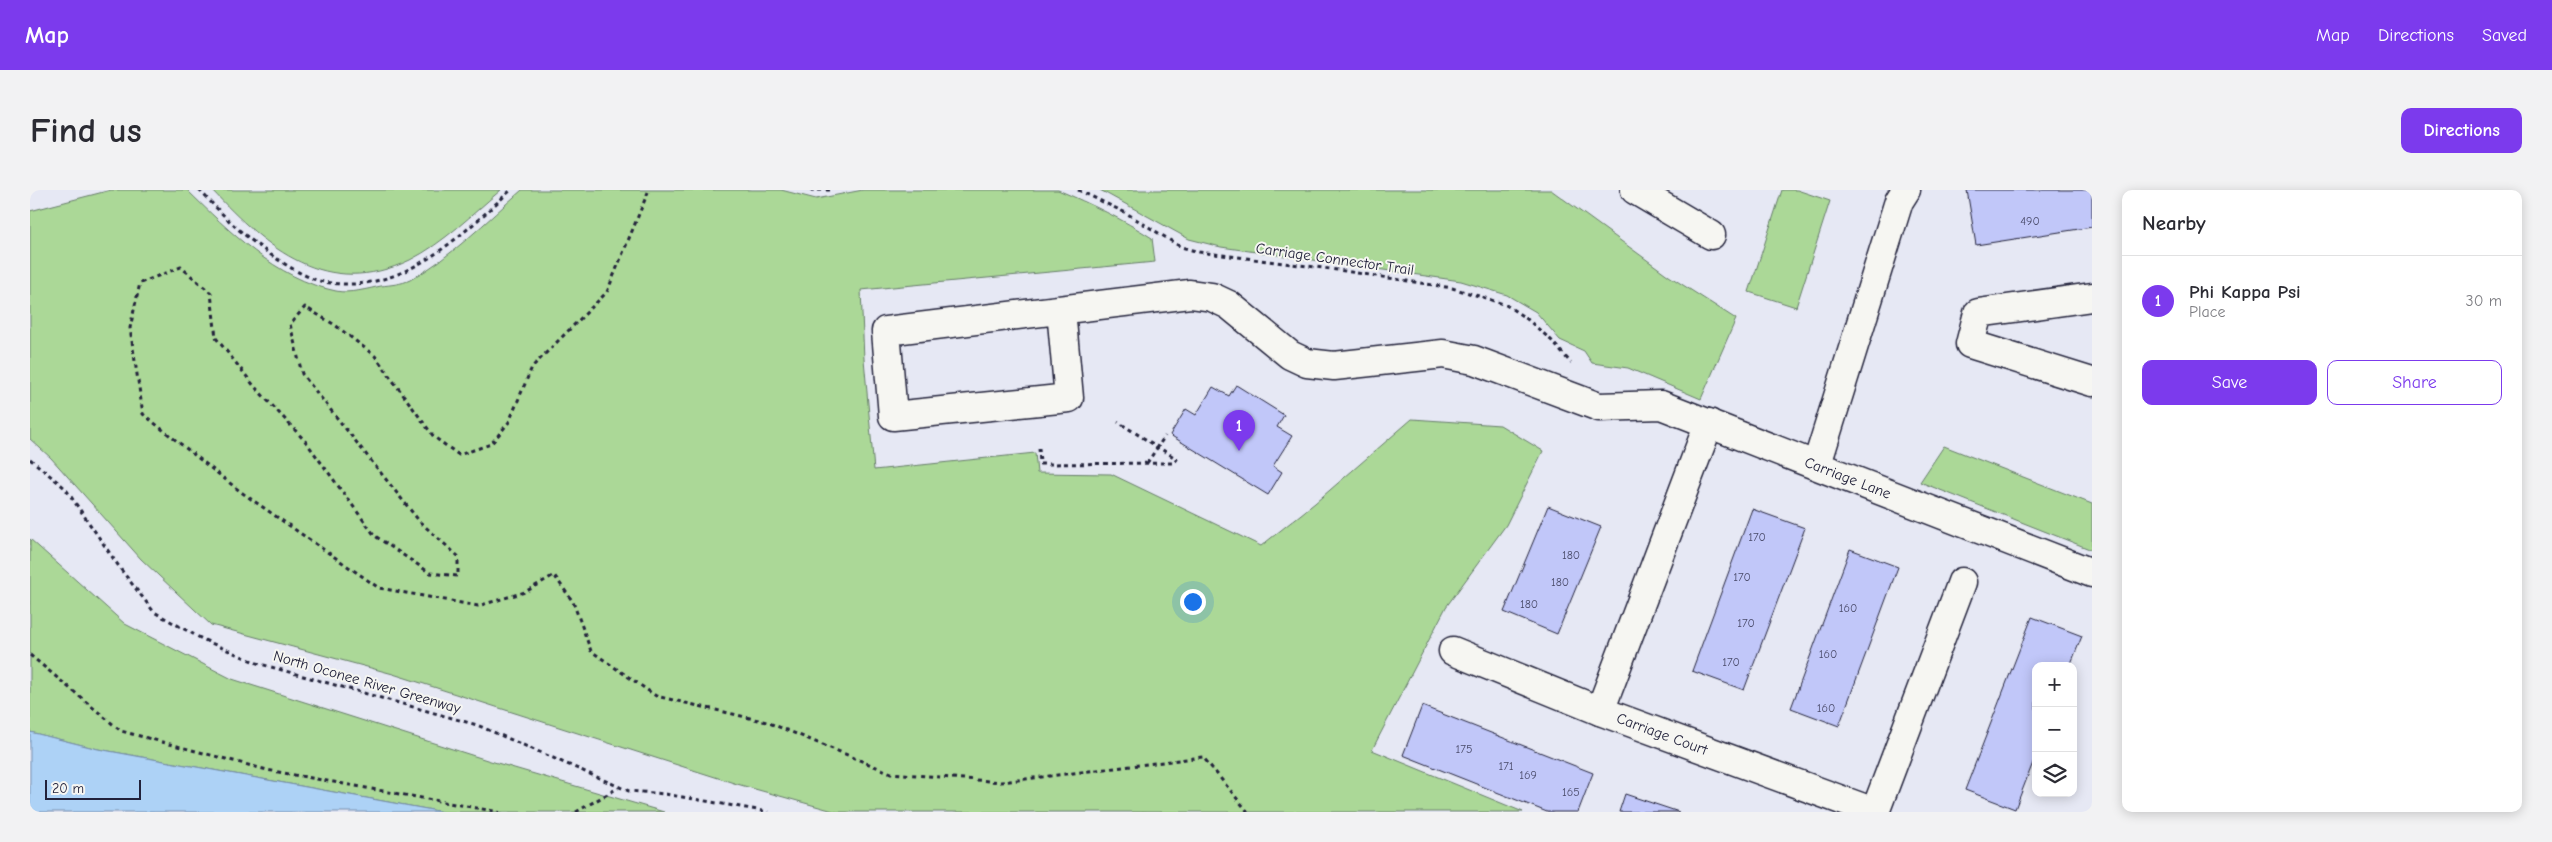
<!DOCTYPE html>
<html lang="en">
<head>
<meta charset="utf-8">
<style>
  body { margin:0; font-family:"Comic Neue",sans-serif; background:#f2f2f3; color:#2b2b33 }
  .controls { position:absolute; right:15px; bottom:15px; display:grid; overflow:hidden; border-radius:10px; box-shadow:0 2px 12px #0003 }
  .controls button { width:45px; height:45px; display:grid; place-items:center; padding:0; border:0; border-bottom:1px solid #e1e1e2; background:#fff; color:#2b2b33; font:25px sans-serif }
  .scale { position:absolute; left:15px; bottom:12px; width:96px; box-sizing:border-box; padding-left:5px; border:2px solid #22223b; border-top:0; font-size:14px; line-height:18px; white-space:nowrap; color:#22223b; -webkit-text-stroke:4px #f6f6f2; paint-order:stroke }
  .you { position:absolute; left:1162px; top:411px; width:18px; height:18px; margin:-12px; border:4px solid #fff; border-radius:50%; background:#1a73e8; box-shadow:0 0 0 8px #1a73e833 }
  .badge { display:grid; place-items:center; width:32px; height:32px; border-radius:50%; background:#7c3aed; color:#fff; font-size:16px; font-weight:700 }
  .pin { position:absolute; translate:-50% -41px; filter:drop-shadow(0 1px 2px #0008) }
  .pin::after { content:''; position:absolute; top:26px; width:18px; height:15px; background:inherit; clip-path:polygon(0 0,100% 0,50% 100%) }
  .list { margin:0; padding:0; list-style:none }
  h2 { display:flex; justify-content:space-between; align-items:center; height:65px; margin:0; padding:0 20px; font-size:21px }
  h2 small { font-size:16px; font-weight:400; color:#7c7c81 }
  .list li { display:grid; grid-template-columns:32px 1fr auto; gap:15px; align-items:center; box-sizing:border-box; height:90px; padding:0 20px; border-top:1px solid #e1e1e2 }
  .list b { display:block; font-size:19px; white-space:nowrap }
  .list p { margin:0; font-size:16px; white-space:nowrap; color:#7c7c81 }
  .list em { font-size:16px; font-style:normal; color:#7c7c81 }
  .actions { display:flex; gap:10px; padding:15px 20px }
  .actions a { flex:1; padding:11px 0; border:1px solid #7c3aed; border-radius:10px; text-align:center; font-size:18px; color:#7c3aed }
  .actions .main { background:#7c3aed; color:#fff }
  .icon { flex:none; width:28px; height:28px; fill:none; stroke:currentColor; stroke-width:2; stroke-linecap:round; stroke-linejoin:round }
  .map { position:relative; flex:none; width:2062px; height:622px; overflow:hidden; border-radius:10px }
  header { display:flex; align-items:center; gap:30px; box-sizing:border-box; height:70px; padding:0 25px; background:#7c3aed; color:#fff }
  header strong { font-size:24px }
  nav { display:flex; gap:28px; margin-inline-start:auto; font-size:18px }
  .intro { display:flex; align-items:center; justify-content:space-between; box-sizing:border-box; height:120px; padding:0 30px }
  h1 { margin:0; font-size:35px }
  .button { padding:12px 22px; border-radius:10px; background:#7c3aed; color:#fff; font-size:18px; font-weight:700 }
  main { display:flex; gap:30px; padding:0 30px }
  aside { flex:1; background:#fff; border-radius:10px; box-shadow:0 2px 12px #0003 }
  .map>svg:first-child { display:block }
  .green { fill:#abd897; stroke:#667d69 }
  .water { fill:#add2f6; stroke:#758cab }
  .building { fill:#c1c7f9; stroke:#22223b }
  .lines { fill:none; stroke-linecap:round; stroke-linejoin:round }
  .minor-casing { stroke:#22223b; stroke-width:31 }
  .path { stroke:#22223b; stroke-width:3; stroke-dasharray:4 4; stroke-linecap:butt }
  .minor { stroke:#f6f6f2; stroke-width:28 }
  .labels { text-anchor:middle; stroke-width:4; stroke-linejoin:round; paint-order:stroke }
  .number-label { font-size:12px; fill:#4a4b6a }
  .street-label { font-size:15px; fill:#22223b; stroke:#f6f6f2 }
</style>
</head>
<body>
<header>
<strong>Map</strong>
<nav><a>Map</a><a>Directions</a><a>Saved</a></nav>
</header>
<div class="intro"><h1>Find us</h1><a class="button">Directions</a></div>
<main>
<div class="map">
<svg width="2062" height="622" viewBox="0 0 2062 622">
  <rect width="100%" height="100%" fill="#e6e8f4"/>
  <filter id="ink" filterUnits="userSpaceOnUse"><feTurbulence type="fractalNoise" baseFrequency=".02" numOctaves="2"/><feDisplacementMap in="SourceGraphic" scale="10" xChannelSelector="R" yChannelSelector="G"/><feConvolveMatrix kernelMatrix="1 2 1 2 8 2 1 2 1" color-interpolation-filters="sRGB"/></filter>
  <g filter="url(#ink)">
    <!-- green -->
    <g class="green">
      <path d="M81 0H157C199 41 246 89 306 101 319 104 337 99 351 96 360 95 372 94 380 90 422 67 456 31 492 0H751L786 9 833 0H1028C1061 14 1092 29 1122 48L1125 72 831 100 834 169 844 280 1005 263 1007 283 1081 284 1231 356 1285 313 1382 229 1470 235 1513 261 1476 335 1416 417 1342 560 1493 622H807L707 594 363 484 181 435 111 369 21 268 0 249V21Z"/>
      <path d="M182 0H471C442 24 414 53 380 70 297 110 237 59 182 0Z"/>
      <polygon points="1070,0 1521,0 1639,86 1706,129 1671,209 1598,178 1562,173 1554,161 1530,150 1506,122 1477,105 1431,91 1191,57 1159,49"/>
      <polygon points="1752,0 1767,0 1800,11 1766,117 1719,102"/>
      <polygon points="1914,256 2062,314 2062,360 1890,292"/>
      <polygon points="0,349 95,434 202,489 457,570 634,622 413,622 68,559 0,542"/>
    </g>
    <!-- water -->
    <polygon class="water" points="0,542 68,559 413,622 0,622"/>
    <!-- building -->
    <g class="building">
      <polygon points="1937,0 2062,0 2062,37 1946,55"/>
      <polygon points="1206,195 1254,225 1247,237 1262,246 1243,276 1252,282 1238,305 1140,245 1156,219 1166,225 1183,197 1199,206"/>
      <polygon points="1518,316 1571,337 1527,444 1474,422"/>
      <polygon points="1722,319 1775,338 1714,500 1662,481"/>
      <polygon points="1820,359 1868,377 1809,536 1761,518"/>
      <polygon points="2002,427 2052,446 2040,476 2006,476 2006,565 1985,619 1935,600"/>
      <polygon points="1392,516 1563,583 1548,622 1517,622 1373,565"/>
      <polygon points="1595,604 1649,622 1589,622"/>
    </g>
    <g class="lines">
      <defs>
        <g id="minor">
          <polyline points="1605,0 1681,45"/>
          <polyline points="2062,107 1948,123 1940,154 2062,192"/>
          <path id="s1" d="M1031 120 1039 208 863 226 856 141 1160 104 1182 107 1199 115 1260 165 1277 173 1304 176 1413 164 1444 170 1569 217 1631 215 2062 383"/>
          <polyline points="1787,274 1869,11 1876,0"/>
          <path id="s2" d="M1423 461 1570 521 1844 622"/>
          <polyline points="1570,521 1679,233"/>
          <polyline points="1845,622 1932,392"/>
        </g>
      </defs>
      <!-- minor casing -->
      <use href="#minor" class="minor-casing"/>
      <!-- path -->
      <g class="path">
        <path d="M169 0C184 15 199 32 215 45 233 60 271 88 294 92 372 106 428 48 481 0"/>
        <polyline points="780,0 801,0"/>
        <polyline points="1048,0 1096,23 1151,57 1169,62 1308,80 1422,98 1452,107 1476,115 1497,129 1521,150 1541,173"/>
        <polyline points="618,2 577,102 502,177 479,232 461,254 429,265 404,247 345,166 305,135 275,117 260,134 272,184 390,332 428,366 428,386 400,383 345,346 276,252 225,197 186,148 181,103 151,77 110,93 100,138 113,224 211,302 349,398 448,416 495,402 524,385 543,412 561,461 626,506 737,532 861,583 971,592 1173,567 1218,622"/>
        <polyline points="1009,258 1010,274 1144,273 1147,269 1088,232"/>
        <polyline points="0,269 35,298 92,381 124,422 172,449 227,473 447,535 599,601 635,604 739,622"/>
        <polyline points="1117,273 1135,246"/>
        <polyline points="0,465 91,541 237,580 469,622"/>
        <polyline points="546,622 588,598"/>
      </g>
      <!-- minor -->
      <use href="#minor" class="minor"/>
    </g>
  </g>
  <g class="labels">
    <!-- number labels -->
    <g class="number-label">
      <text x="2000" y="35">490</text>
      <text x="1727" y="351">170</text>
      <text x="1541" y="369">180</text>
      <text x="1712" y="391">170</text>
      <text x="1530" y="396">180</text>
      <text x="1499" y="418">180</text>
      <text x="1818" y="422">160</text>
      <text x="1716" y="437">170</text>
      <text x="1798" y="468">160</text>
      <text x="1701" y="476">170</text>
      <text x="1796" y="522">160</text>
      <text x="1434" y="563">175</text>
      <text x="1476" y="580">171</text>
      <text x="1498" y="589">169</text>
      <text x="1541" y="606">165</text>
    </g>
    <!-- street labels -->
    <g class="street-label">
      <text transform="translate(1305 69) rotate(8)" y="5">Carriage Connector Trail</text>
      <text dy="5" stroke="none"><textPath href="#s1" startOffset="1360">Carriage Lane</textPath></text>
      <text transform="translate(337 492) rotate(16)" y="5">North Oconee River Greenway</text>
      <text dy="5" stroke="none"><textPath href="#s2" startOffset="225">Carriage Court</textPath></text>
    </g>
  </g>
</svg>
<div class="controls">
<button>+</button>
<button>−</button>
<button><svg class="icon" aria-label="layers" viewBox="0 0 24 24"><path d="M12 4l9 5-9 5-9-5zM3 14l9 5 9-5"/></svg></button>
</div>
<div class="scale">20 m</div>
<div class="you"></div>
<div class="pin badge" style="left:1209px;top:261px">1</div>
</div>
<aside>
<h2>Nearby<small></small></h2>
<ul class="list">
<li><span class="badge">1</span><div><b>Phi Kappa Psi</b><p>Place</p></div><em>30 m</em></li>
</ul>
<div class="actions"><a class="main">Save</a><a>Share</a></div>
</aside>
</main>
</body>
</html>
